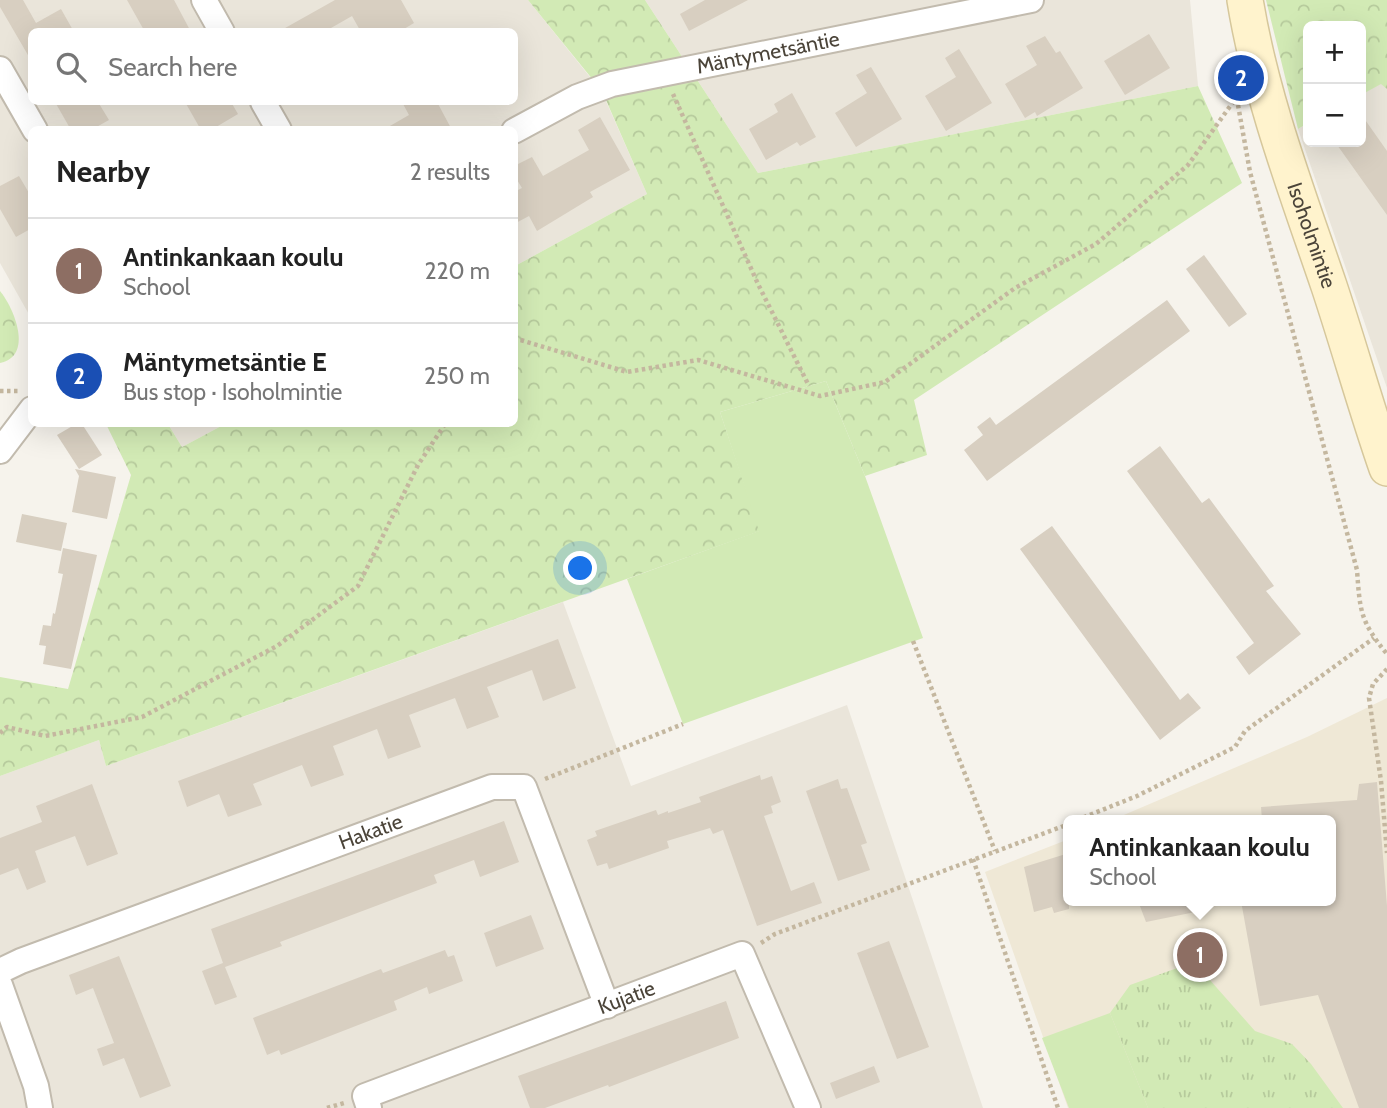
<!DOCTYPE html>
<html lang="en">
<head>
<meta charset="utf-8">
<style>
  body { margin:0; font-family:Cabin,sans-serif; background:#f2f2f2; color:#222 }
  .controls { position:absolute; right:21px; top:21px; display:grid; overflow:hidden; border-radius:10px; box-shadow:0 7px 28px #0002 }
  .controls button { width:63px; height:63px; display:grid; place-items:center; padding:0; border:0; border-bottom:2px solid #e0e0e0; background:#fff; color:#222; font:35px sans-serif }
  .you { position:absolute; left:581px; top:569px; width:24px; height:24px; margin:-18px; border:5px solid #fff; border-radius:50%; background:#1a73e8; box-shadow:0 0 0 10px #1a73e833 }
  .badge { display:grid; place-items:center; width:46px; height:46px; border-radius:50%; background:#fc3f1d; color:#fff; font-size:23px; font-weight:700 }
  .pin { position:absolute; translate:-50% -50%; border:4px solid #fff; box-shadow:0 2px 7px #0006 }
  .popup { position:absolute; left:1063px; top:815px; width:273px; height:91px; box-sizing:border-box; display:grid; place-content:center; border-radius:10px; background:#fff; filter:drop-shadow(0 2px 5px #0005); font-size:23px; white-space:nowrap; color:#767676 }
  .popup b { font-size:26px; color:#222 }
  .popup::after { content:''; position:absolute; left:50%; top:100%; margin-left:-14px; border:14px solid transparent; border-top-color:#fff }
  .list { margin:0; padding:0; list-style:none }
  h2 { display:flex; justify-content:space-between; align-items:center; height:91px; margin:0; padding:0 28px; font-size:30px }
  h2 small { font-size:23px; font-weight:400; color:#767676 }
  .list li { display:grid; grid-template-columns:46px 1fr auto; gap:21px; align-items:center; box-sizing:border-box; height:105px; padding:0 28px; border-top:2px solid #e0e0e0 }
  .list b { display:block; font-size:26px; white-space:nowrap }
  .list p { margin:0; font-size:23px; white-space:nowrap; color:#767676 }
  .list em { font-size:23px; font-style:normal; color:#767676 }
  .icon { flex:none; width:38px; height:38px; fill:none; stroke:currentColor; stroke-width:2; stroke-linecap:round; stroke-linejoin:round }
  .map { position:relative; flex:none; width:1387px; height:1108px; overflow:hidden }
  .search { position:absolute; background:#fff; box-shadow:0 7px 28px #0002; left:28px; top:28px; width:490px; height:77px; display:flex; align-items:center; gap:18px; box-sizing:border-box; padding:0 24px; border-radius:10px; color:#767676; font-size:26px }
  .panel { position:absolute; background:#fff; box-shadow:0 7px 28px #0002; left:28px; top:126px; width:490px; height:301px; border-radius:10px }
  .map>svg:first-child { display:block }
  .residential { fill:#eae5da; fill-rule:evenodd }
  .education { fill:#efe8d6 }
  .forest { fill:url(#forest-crowns) }
  .park { fill:url(#park-tufts) }
  .garden { fill:#d2eab5 }
  .building { fill:#d8cfc1 }
  .lines { fill:none; stroke-linecap:round; stroke-linejoin:round }
  .street-casing { stroke:#c2bbae; stroke-width:28 }
  .secondary-casing { stroke:#d6c79b; stroke-width:38 }
  .path { stroke:#c4b79f; stroke-width:4.5; stroke-dasharray:3.5 3.5; stroke-linecap:butt }
  .street { stroke:#fff; stroke-width:24 }
  .secondary { stroke:#fff3cd; stroke-width:35 }
  .labels { text-anchor:middle; stroke-width:5; stroke-linejoin:round; paint-order:stroke }
  .street-label { font-size:21px; fill:#4b4439; stroke:#fff }
</style>
</head>
<body>
<div class="map">
<svg width="1387" height="1108" viewBox="0 0 1387 1108">
  <defs>
    <pattern id="forest-crowns" width="20" height="18" patternUnits="userSpaceOnUse" patternTransform="scale(1.75)"><rect width="20" height="18" fill="#d2eab5"/><path d="M2 6a3 3 0 1 1 6 0M12 15a3 3 0 1 1 6 0" fill="none" stroke="#b6ca9c"/></pattern>
    <pattern id="park-tufts" width="24" height="20" patternUnits="userSpaceOnUse" patternTransform="scale(1.75)"><rect width="24" height="20" fill="#d2eab5"/><path d="M3 7l-1-3M5 7V3M7 7l1-3M15 17l-1-3M17 17v-4M19 17l1-3" fill="none" stroke="#b6ca9c"/></pattern>
  </defs>
  <rect width="100%" height="100%" fill="#f6f3ec"/>
  <!-- residential -->
  <g class="residential">
    <path d="M0 0H528L602 92 647 194 515 266 514 130H32L31 318 0 263ZM32 32H514V102H32Z"/>
    <polygon points="645,0 1190,0 1198,86 758,173"/>
    <polygon points="1381,83 1387,89 1387,388 1298,129 1308,123 1308,142 1361,142 1361,95"/>
    <polygon points="168,424 225,424 182,447"/>
    <polygon points="563,602 631,786 847,705 983,1108 0,1108 0,776 99,740 106,766"/>
  </g>
  <!-- education -->
  <polygon class="education" points="1387,698 1387,1108 1068,1108 985,872 1069,839 1069,901 1331,901 1331,820 1112,820 1307,737"/>
  <!-- forest -->
  <g class="forest">
    <polygon points="528,0 645,0 758,173 1198,86 1242,183 914,400 927,455 865,476 826,381 720,412 760,531 106,766 99,740 0,776 0,677 68,689 131,475 106,424 168,424 182,447 225,424 514,424 515,266 647,194 602,91"/>
    <polygon points="1266,0 1387,0 1387,89 1381,84 1361,95 1361,26 1308,26 1308,123 1298,129"/>
    <path d="M0 291C14 308 34 356 0 363Z"/>
  </g>
  <!-- park -->
  <polygon class="park" points="1194,962 1255,1031 1292,1044 1311,1064 1343,1108 1148,1108 1110,1013 1130,985"/>
  <!-- garden -->
  <g class="garden">
    <polygon points="826,381 865,476 923,638 683,724 627,579 759,531 720,412"/>
    <polygon points="1110,1013 1148,1108 1069,1108 1042,1038"/>
  </g>
  <!-- building -->
  <g class="building">
    <polygon points="0,0 23,0 36,23 61,9 74,32 32,32 32,62 0,7"/>
    <polygon points="127,0 174,0 191,32 145,32"/>
    <polygon points="335,0 401,0 414,23 399,32 361,32 352,16 324,32 278,32"/>
    <polygon points="705,0 748,0 689,31 680,14"/>
    <polygon points="1149,34 1170,68 1125,95 1104,61"/>
    <polygon points="1045,36 1056,53 1060,51 1083,88 1037,116 1035,112 1025,118 1005,84 1037,65 1026,46"/>
    <polygon points="959,49 992,103 946,131 925,96 956,77 945,58"/>
    <polygon points="871,67 902,119 856,147 835,113 867,93 856,75"/>
    <polygon points="792,93 816,137 800,146 797,142 766,160 749,129 778,112 774,104"/>
    <polygon points="55,102 98,102 109,120 91,130 71,130"/>
    <polygon points="185,102 231,102 238,114 211,130 201,130"/>
    <polygon points="402,102 437,102 452,130 383,130 409,115"/>
    <polygon points="1361,114 1387,151 1387,215 1335,142 1361,142"/>
    <polygon points="600,117 630,170 590,192 593,197 537,231 529,216 514,224 514,192 522,188 514,175 514,166 532,157 543,176 589,150 578,130"/>
    <polygon points="19,176 32,198 32,228 16,237 0,209 0,186"/>
    <polygon points="1204,255 1247,314 1229,327 1186,269"/>
    <polygon points="1167,300 1190,331 987,481 964,450 983,435 977,427 990,417 996,425"/>
    <polygon points="76,424 82,424 102,455 79,469 57,435"/>
    <polygon points="1160,446 1202,503 1209,498 1274,586 1266,591 1301,634 1249,675 1236,657 1254,643 1127,471"/>
    <polygon points="75,469 116,477 107,519 72,512 79,476"/>
    <polygon points="22,514 67,523 61,551 16,542"/>
    <polygon points="1052,526 1180,700 1188,693 1201,708 1160,740 1020,549"/>
    <polygon points="63,548 97,555 71,669 43,664 46,646 39,645 43,625 51,626 53,613 55,614 63,574 58,573"/>
    <polygon points="558,639 576,688 543,701 532,670 487,687 499,717 467,729 455,698 409,715 421,747 388,759 377,729 333,746 344,775 311,787 302,765 253,784 262,805 228,817 219,794 187,807 178,781"/>
    <polygon points="760,775 761,780 772,776 781,802 771,806 773,813 764,816 791,891 814,882 822,903 757,926 723,830 713,834 710,828 667,841 669,848 609,869 607,863 597,866 587,840 597,836 595,831 656,810 658,815 668,811 668,813 701,802 699,797"/>
    <polygon points="838,779 841,789 847,788 867,843 861,845 870,870 838,881 806,791"/>
    <polygon points="1377,782 1387,906 1387,1108 1359,1108 1318,995 1260,1006 1241,901 1331,901 1331,820 1262,820 1261,807 1357,800 1359,784"/>
    <polygon points="92,784 118,854 87,866 75,836 35,851 46,882 27,890 18,868 0,875 0,838 42,822 36,806"/>
    <polygon points="504,821 519,862 480,877 474,860 434,875 437,883 280,942 282,946 225,967 237,997 215,1005 202,971 223,963 211,929"/>
    <polygon points="1069,853 1069,909 1054,913 1052,907 1034,912 1024,867"/>
    <polygon points="1138,901 1209,901 1210,909 1146,922"/>
    <polygon points="531,915 544,949 496,967 484,933"/>
    <polygon points="889,941 929,1047 897,1059 857,953"/>
    <polygon points="445,950 448,957 454,955 463,981 429,994 427,987 394,1001 397,1010 281,1055 279,1050 267,1055 253,1018 381,969 383,973"/>
    <polygon points="119,956 171,1086 140,1098 124,1058 103,1066 97,1049 114,1043 93,988 76,995 69,975"/>
    <polygon points="726,1001 739,1038 609,1087 608,1085 545,1108 530,1108 518,1076"/>
    <polygon points="874,1066 880,1082 836,1099 830,1083"/>
  </g>
  <g class="lines">
    <defs>
      <g id="street">
        <polyline points="204,0 222,32"/>
        <polyline points="0,69 35,130"/>
        <polyline points="263,102 279,130"/>
        <path id="s1" d="M514 131 577 97 612 84 1031 0"/>
        <polyline points="0,451 32,409"/>
        <path id="s2" d="M0 971 21 961 492 787H524L607 1006"/>
        <polyline points="0,985 36,1086 40,1108"/>
        <path id="s3" d="M369 1108 365 1096 742 954 808 1108"/>
      </g>
      <g id="secondary">
        <path id="s4" d="M1245 0C1261 98 1297 192 1329 286 1349 346 1366 408 1387 468"/>
      </g>
    </defs>
    <!-- street casing -->
    <use href="#street" class="street-casing"/>
    <!-- secondary casing -->
    <use href="#secondary" class="secondary-casing"/>
    <!-- path -->
    <g class="path">
      <polyline points="673,94 758,284 809,386"/>
      <path d="M1238 105 1250 172 1357 570C1360 611 1360 621 1387 654"/>
      <polyline points="514,338 627,372 698,360 820,396 885,382 1015,288 1096,244 1188,165 1236,98"/>
      <polyline points="0,391 20,391"/>
      <polyline points="913,641 995,851"/>
      <polyline points="1387,669 1373,684 1369,698 1381,781 1387,853"/>
      <polyline points="0,733 7,727 45,736 142,717 277,646 358,586 418,465 445,424"/>
      <polyline points="545,779 683,724"/>
      <polyline points="1077,820 1137,796 1235,747 1245,731 1374,638"/>
      <polyline points="973,859 1058,1108"/>
      <polyline points="761,943 775,934 1069,824"/>
      <polyline points="327,1108 344,1103"/>
    </g>
    <!-- street -->
    <use href="#street" class="street"/>
    <!-- secondary -->
    <use href="#secondary" class="secondary"/>
  </g>
  <g class="labels">
    <!-- street labels -->
    <g class="street-label">
      <text dy="7" stroke="none"><textPath href="#s1" startOffset="268">Mäntymetsäntie</textPath></text>
      <text dy="7" stroke="none"><textPath href="#s4" startOffset="245">Isoholmintie</textPath></text>
      <text dy="7" stroke="none"><textPath href="#s2" startOffset="396">Hakatie</textPath></text>
      <text dy="7" stroke="none"><textPath href="#s3" startOffset="292">Kujatie</textPath></text>
    </g>
  </g>
</svg>
<div class="controls">
<button>+</button>
<button>−</button>
</div>
<div class="you"></div>
<div class="pin badge" style="left:1200px;top:955px;background:#8d6e63">1</div>
<div class="popup"><b>Antinkankaan koulu</b>School</div>
<div class="pin badge" style="left:1241px;top:78px;background:#1a4fb4">2</div>
<div class="search"><svg class="icon" aria-label="search" viewBox="0 0 24 24"><circle cx="10" cy="10" r="6"/><path d="M15 15l6 6"/></svg>Search here</div>
<section class="panel">
<h2>Nearby<small>2 results</small></h2>
<ul class="list">
<li><span class="badge" style="background:#8d6e63">1</span><div><b>Antinkankaan koulu</b><p>School</p></div><em>220 m</em></li>
<li><span class="badge" style="background:#1a4fb4">2</span><div><b>Mäntymetsäntie E</b><p>Bus stop · Isoholmintie</p></div><em>250 m</em></li>
</ul>
</section>
</div>
</body>
</html>
